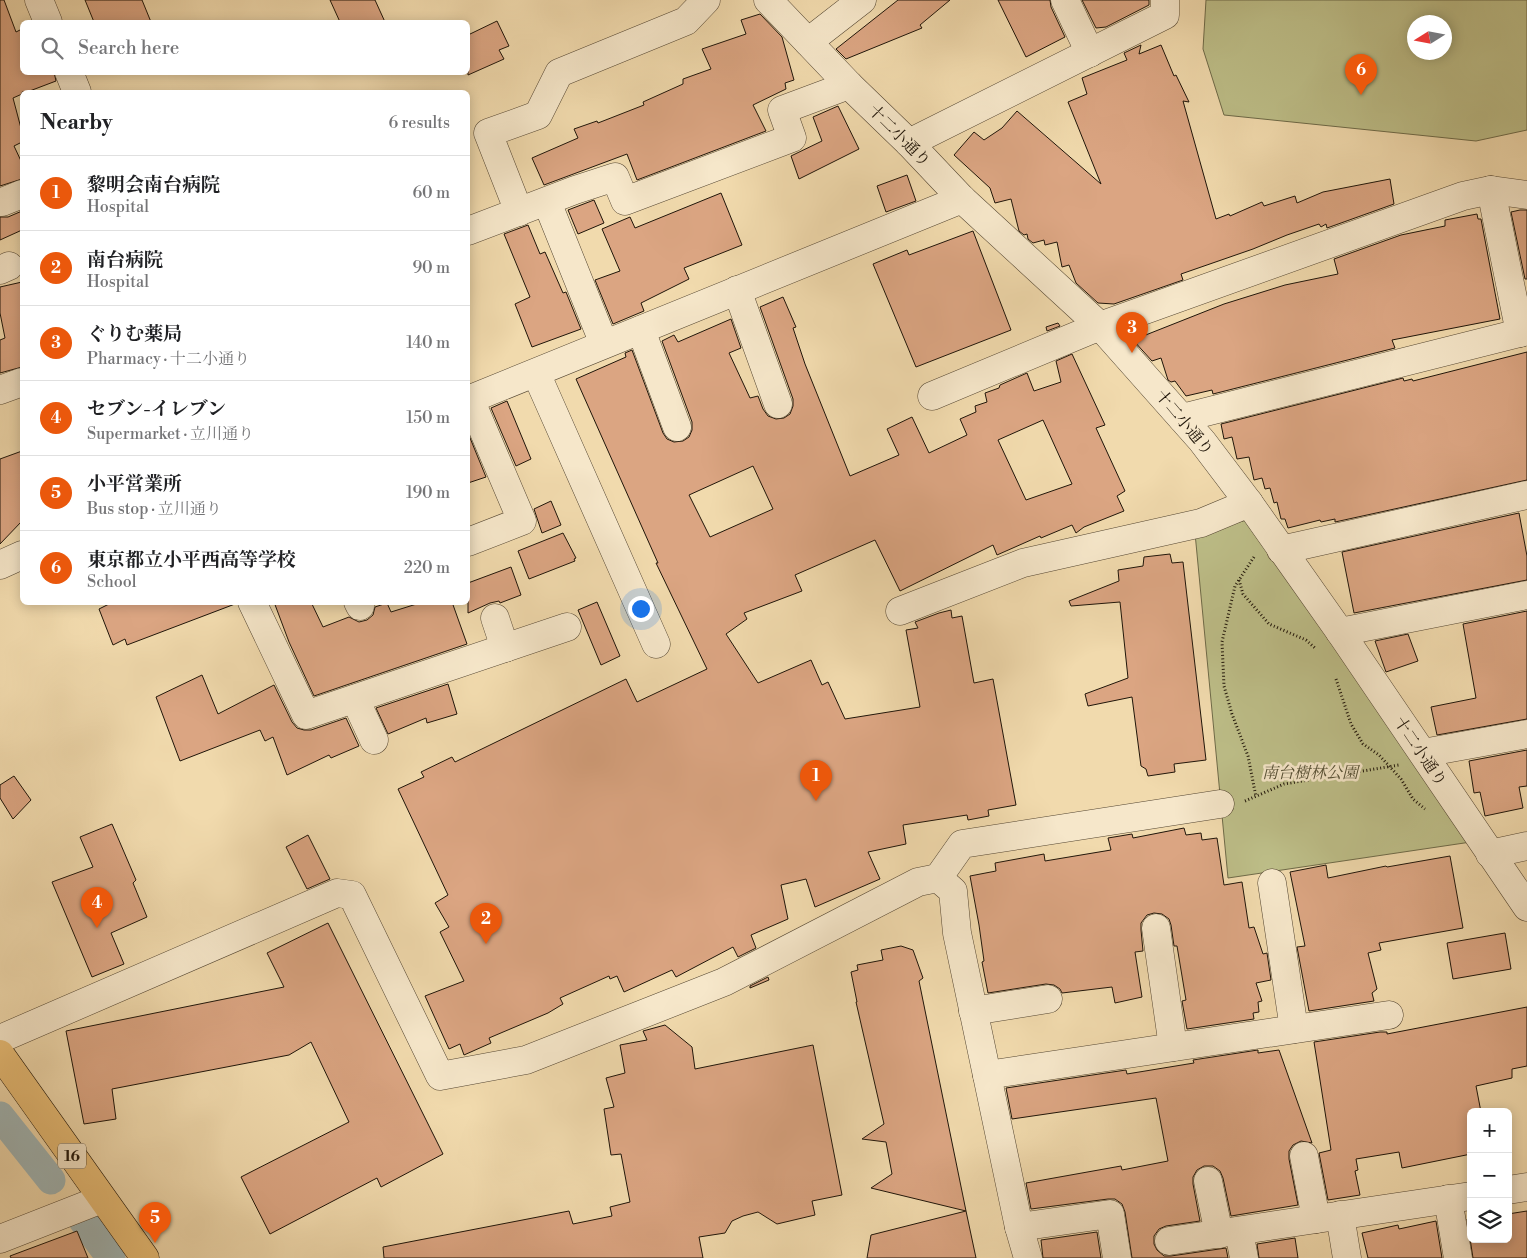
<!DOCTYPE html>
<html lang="en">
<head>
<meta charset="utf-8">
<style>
  body { margin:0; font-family:"Libre Bodoni","Noto Serif JP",serif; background:#f6f6f6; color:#202124 }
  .controls { position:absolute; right:15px; bottom:15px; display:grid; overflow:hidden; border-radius:8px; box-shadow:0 2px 12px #0003 }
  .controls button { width:45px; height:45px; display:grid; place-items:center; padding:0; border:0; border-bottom:1px solid #e0e0e0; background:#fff; color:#202124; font:25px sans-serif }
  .compass { position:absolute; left:1407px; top:15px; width:45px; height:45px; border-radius:50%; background:#fff; box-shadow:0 2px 12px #0003; rotate:259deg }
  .you { position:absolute; left:640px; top:608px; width:18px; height:18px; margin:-12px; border:4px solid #fff; border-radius:50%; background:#1a73e8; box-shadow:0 0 0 8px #1a73e833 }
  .badge { display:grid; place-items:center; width:32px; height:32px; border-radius:50%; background:#ea580c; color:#fff; font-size:16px; font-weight:700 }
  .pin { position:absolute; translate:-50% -41px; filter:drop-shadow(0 1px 2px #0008) }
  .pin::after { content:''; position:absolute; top:26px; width:18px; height:15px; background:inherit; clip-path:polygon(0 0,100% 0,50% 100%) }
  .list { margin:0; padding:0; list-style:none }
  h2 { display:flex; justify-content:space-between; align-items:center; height:65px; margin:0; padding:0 20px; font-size:21px }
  h2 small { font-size:16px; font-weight:400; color:#757577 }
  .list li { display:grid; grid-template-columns:32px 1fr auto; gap:15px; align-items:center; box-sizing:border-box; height:75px; padding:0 20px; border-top:1px solid #e0e0e0 }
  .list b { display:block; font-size:19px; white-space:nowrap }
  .list p { margin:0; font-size:16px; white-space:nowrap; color:#757577 }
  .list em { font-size:16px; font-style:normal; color:#757577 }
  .icon { flex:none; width:28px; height:28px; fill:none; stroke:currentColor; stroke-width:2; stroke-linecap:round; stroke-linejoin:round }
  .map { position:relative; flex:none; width:1527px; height:1258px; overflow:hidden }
  .search { position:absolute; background:#fff; box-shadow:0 2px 12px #0003; left:20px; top:20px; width:450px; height:55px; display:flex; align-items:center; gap:12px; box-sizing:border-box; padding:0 18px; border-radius:8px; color:#757577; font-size:19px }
  .panel { position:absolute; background:#fff; box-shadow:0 2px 12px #0003; left:20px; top:90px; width:450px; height:515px; border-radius:8px }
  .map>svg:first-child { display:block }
  .green { fill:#bdbe88; stroke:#6e6a48; fill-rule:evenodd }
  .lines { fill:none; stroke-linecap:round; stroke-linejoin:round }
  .canal { stroke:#a1b7b7; stroke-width:29 }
  .building { fill:#dba582; stroke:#1f1509; fill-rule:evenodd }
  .minor-casing { stroke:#544632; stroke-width:29 }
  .major-casing { stroke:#1f1509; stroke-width:29 }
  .path { stroke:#1f1509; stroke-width:3; stroke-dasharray:1 2.5; stroke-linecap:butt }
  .minor { stroke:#f6e7ca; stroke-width:28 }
  .major { stroke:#e8bd76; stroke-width:28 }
  .labels { text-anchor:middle; stroke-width:5; stroke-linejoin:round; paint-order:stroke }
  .shield { fill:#f6e7ca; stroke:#605443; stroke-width:1 }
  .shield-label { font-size:15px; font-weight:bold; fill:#1f1509 }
  .street-label { font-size:16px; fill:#1f1509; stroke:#f6e7ca }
  .park-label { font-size:16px; font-style:italic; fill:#565035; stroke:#f6e7ca }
</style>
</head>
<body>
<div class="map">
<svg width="1527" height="1258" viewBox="0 0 1527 1258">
  <rect width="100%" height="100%" fill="#f1daad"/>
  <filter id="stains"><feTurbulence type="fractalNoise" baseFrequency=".004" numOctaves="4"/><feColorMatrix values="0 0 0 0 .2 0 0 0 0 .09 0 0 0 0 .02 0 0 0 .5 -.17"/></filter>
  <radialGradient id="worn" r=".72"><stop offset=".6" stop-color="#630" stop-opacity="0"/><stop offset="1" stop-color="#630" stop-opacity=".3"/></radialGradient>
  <!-- green -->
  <g class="green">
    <path d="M1206 0H1527V130L1476 141 1224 115 1203 49ZM1414 22H1444V52H1414Z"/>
    <polygon points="1247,520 1471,842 1228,878 1195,533"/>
  </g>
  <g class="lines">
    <!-- canal -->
    <g class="canal">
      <polyline points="0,1116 51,1180"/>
      <polyline points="82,1219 111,1258"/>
    </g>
  </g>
  <!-- building -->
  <g class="building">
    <polygon points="0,0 4,0 16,32 22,29 22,72 54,72 56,81 27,92 22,92 22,94 13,98 22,132 22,142 14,146 22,163 22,179 0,186"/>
    <polygon points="85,0 142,0 151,22 94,22"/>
    <polygon points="330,0 375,0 385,22 340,22"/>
    <polygon points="898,0 950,0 920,25 922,28 846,59 836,49"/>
    <polygon points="998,0 1050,0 1051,7 1065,37 1026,57"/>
    <polygon points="1082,0 1149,0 1149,5 1106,27 1096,28"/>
    <polygon points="760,14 782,37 794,80 785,83 786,89 753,105 766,131 637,180 627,154 544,185 532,158 578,138 574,129 597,121 598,123 644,105 643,102 683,84 683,79 711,69 702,49 746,34 741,20"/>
    <polygon points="497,21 509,46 499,50 504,59 468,75 468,35"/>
    <polygon points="1141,45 1139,54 1161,45 1174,76 1176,75 1189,102 1183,101 1216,219 1229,214 1230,216 1262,202 1264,206 1295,196 1297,203 1323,192 1390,179 1394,204 1327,228 1326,224 1321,227 1319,224 1287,235 1253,249 1181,274 1183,280 1114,304 1098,303 1076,283 1069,265 1062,267 1057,242 1045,245 1044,240 1033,243 1028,239 1027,234 1024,235 1019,231 1011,199 995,203 990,188 954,155 974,132 984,140 1002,128 1017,111 1101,184 1068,102 1087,94 1082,78 1127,60 1124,53"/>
    <polygon points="838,106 859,149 799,179 791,156 822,141 813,117"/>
    <polygon points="907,175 916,201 886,212 877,186"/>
    <polygon points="721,193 742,245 684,268 689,279 641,303 644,311 613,324 595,280 620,271 602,229 630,217 635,228"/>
    <polygon points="594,200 604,223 578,234 568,210"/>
    <polygon points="1520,210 1527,210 1527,279 1525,279 1511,212"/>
    <polygon points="22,211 22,230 0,240 0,217 8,217"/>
    <polygon points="1477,214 1478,219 1481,219 1500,319 1392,340 1395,348 1213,394 1212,390 1186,396 1175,381 1171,382 1168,380 1161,358 1152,361 1133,340 1224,304 1285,285 1338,274 1334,259 1401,235 1445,226 1445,220"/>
    <polygon points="528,225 540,254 545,252 563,293 566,292 581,329 532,347 515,304 530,297 504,234"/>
    <polygon points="973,231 1011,330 916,367 873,264 907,250 909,255"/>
    <polygon points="22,282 22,367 0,373 0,340 5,338 0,313 0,287"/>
    <path d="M783 297 796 327 793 328 805 364 850 476 899 455 887 429 912 417 929 453 967 435 960 419 976 412 975 406 987 402 985 393 999 388 1000 385 1027 373 1034 391 1061 382 1056 361 1072 354 1105 425 1096 428 1125 491 1117 496 1124 511 1084 527 1076 533 1072 525 1041 538 1040 536 997 555 993 545 900 591 875 540 795 575 802 591 744 613 747 619 726 634 758 683 811 660 822 685 828 682 845 719 920 707 906 630 918 628 915 622 939 613 951 610 952 618 962 616 974 683 993 679 1016 805 988 810 989 816 968 820 967 815 903 825 906 844 868 852 880 879 815 907 806 879 781 885 788 919 751 935 756 948 738 957 733 947 676 977 672 970 624 992 617 976 610 979 609 976 560 998 563 1004 548 1013 489 1038 491 1043 464 1055 460 1044 449 1049 425 996 464 981 440 932 449 927 435 903 448 895 398 789 424 777 421 772 452 757 455 762 626 679 637 702 707 669 656 563H658L576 379 626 357 625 353 632 350 663 433 667 439 674 442 683 441 689 437 692 430V422L662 341 674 335 678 342 731 319 741 348 729 353 750 398 758 396 763 409 768 416 776 419 784 418 790 414 793 406V399L760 307ZM1043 420 1072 484 1026 500 998 440ZM753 466 773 509 710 537 689 495Z"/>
    <polygon points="1058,323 1060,326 1047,331 1046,327"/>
    <polygon points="1527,352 1527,480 1335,522 1335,519 1321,522 1320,520 1288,528 1285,519 1281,519 1277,502 1274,503 1270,488 1265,489 1262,478 1254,480 1249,457 1237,459 1232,437 1224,439 1221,424 1403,378 1404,381 1412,379 1413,381"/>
    <polygon points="507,401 531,459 516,466 491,408"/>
    <polygon points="468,433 486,477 468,483"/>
    <polygon points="22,451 22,521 0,544 0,459"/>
    <polygon points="551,501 561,525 542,533 534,509"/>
    <polygon points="1519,513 1527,556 1527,580 1354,613 1342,552"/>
    <polygon points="563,533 576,558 574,559 575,561 529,579 518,551"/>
    <polygon points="1170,554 1172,563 1183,562 1206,760 1174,764 1175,772 1148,776 1146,769 1141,766 1132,697 1088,706 1085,694 1128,678 1120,602 1071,606 1069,601 1119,581 1118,570 1143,566 1144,557"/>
    <polygon points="511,567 521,595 500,603 499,601 490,603 468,613 468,583"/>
    <polygon points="113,602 235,602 235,604 127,645 125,639 113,645 99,609"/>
    <polygon points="274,602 311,602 323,627 349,617 359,622 367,620 373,615 375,607 387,603 391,612 423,602 452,602 467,644 314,696 289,642"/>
    <polygon points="597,602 620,656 601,665 578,610"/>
    <polygon points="1527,611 1527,719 1437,735 1431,707 1476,698 1463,624"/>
    <polygon points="1408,634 1418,661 1386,672 1375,641"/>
    <polygon points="202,675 218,714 274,685 292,722 297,728 304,730 311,730 346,718 359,746 331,758 329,755 287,775 273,737 265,741 260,730 180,761 156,697"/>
    <polygon points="448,684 457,714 427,723 426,718 388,734 376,708"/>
    <polygon points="1527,750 1527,786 1519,787 1523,808 1485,816 1480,792 1474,793 1469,761"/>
    <polygon points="14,776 31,800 13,819 0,798 0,785"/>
    <polygon points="112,824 136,880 133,883 147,917 111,933 124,964 92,977 52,882 93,867 80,837"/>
    <polygon points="1184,828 1186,835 1201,833 1202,840 1217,838 1224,885 1242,882 1249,928 1254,927 1263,954 1267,953 1271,980 1256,983 1262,1001 1258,1002 1259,1012 1253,1013 1254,1019 1187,1029 1182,1001 1186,1000 1177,946 1174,946 1171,925 1169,919 1162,914 1154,913 1147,915 1141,923 1141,930 1143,951 1135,952 1142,997 1115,1003 1112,987 1062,993 1060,989 1054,985 1046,984 988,993 982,962 984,961 979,925 970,876 996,871 995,863 1044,854 1045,861 1111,850 1108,838 1132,834 1133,838"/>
    <polygon points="308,835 330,879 307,889 286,847"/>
    <polygon points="1450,856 1463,928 1379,943 1381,950 1368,953 1377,989 1372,993 1374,1001 1309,1011 1297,947 1305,946 1290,872 1326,865 1328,878 1386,866 1387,867"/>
    <polygon points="328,923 443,1154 381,1187 377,1178 270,1234 241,1177 349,1122 311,1042 289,1055 112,1089 116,1119 84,1124 66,1031 284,987 267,953"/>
    <polygon points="1505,933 1511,969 1453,979 1447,943"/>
    <polygon points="901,946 913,950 923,978 919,981 966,1211 871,1188 892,1174 886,1142 862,1139 884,1124 856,1002 857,1002 851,972 858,970 857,965 883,960 881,950"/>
    <polygon points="768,977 769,980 750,988 750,986"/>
    <polygon points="1527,1007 1527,1066 1512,1069 1512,1078 1476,1086 1481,1112 1471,1112 1471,1154 1402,1168 1399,1152 1356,1159 1358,1170 1355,1171 1360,1195 1328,1200 1319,1153 1331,1150 1314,1042 1380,1032 1387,1032 1387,1034"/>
    <polygon points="665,1025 692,1047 695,1069 813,1045 842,1195 812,1201 815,1215 777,1224 758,1212 743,1216 732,1221 725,1233 699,1237 703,1258 384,1258 383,1247 569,1211 573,1224 612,1216 610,1207 630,1202 621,1154 611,1155 604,1109 614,1107 606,1078 625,1073 620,1045 647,1040 643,1031"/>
    <polygon points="1258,1050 1258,1053 1279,1050 1312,1143 1301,1141 1293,1145 1289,1151 1289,1159 1298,1205 1231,1216 1223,1178 1220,1171 1213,1166 1204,1166 1197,1170 1193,1177 1193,1184 1200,1221 1166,1226 1159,1229 1154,1236 1154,1244 1157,1250 1164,1256 1171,1256 1226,1248 1228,1258 1132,1258 1125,1212 1122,1204 1115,1199 1108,1199 1031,1209 1026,1183 1121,1166 1122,1170 1168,1161 1156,1098 1012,1119 1006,1088 1126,1070 1127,1074 1194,1063 1193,1060"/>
    <polygon points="966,1211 976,1258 867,1258 871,1235"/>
    <polygon points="1527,1211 1527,1258 1473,1258 1467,1219 1471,1219 1471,1239 1508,1239 1508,1214"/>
    <polygon points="1436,1221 1442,1258 1368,1258 1362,1233 1398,1225 1399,1229"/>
    <polygon points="77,1231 88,1258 11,1258 10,1256"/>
    <polygon points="1097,1232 1101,1258 1043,1258 1041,1240"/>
    <polygon points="1295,1238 1298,1258 1259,1258 1257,1244"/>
  </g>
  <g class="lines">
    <defs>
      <g id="minor">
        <polyline points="39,0 48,22"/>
        <polyline points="768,0 849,85 909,143 962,199 1100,326 1202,441 1249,503 1340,632 1527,907"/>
        <polyline points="1065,0 1090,53"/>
        <polyline points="808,42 862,0"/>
        <polyline points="69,72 77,92"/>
        <polyline points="909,143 1165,15 1165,0"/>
        <polyline points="1491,190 1520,333"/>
        <polyline points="2,202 22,194"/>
        <polyline points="547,202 604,344"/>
        <polyline points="519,212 488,133 538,115 559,73 686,21 706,0"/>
        <polyline points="468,231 575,190 615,177 625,201 792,138 782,110 849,85"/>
        <polyline points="0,270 9,266"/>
        <polyline points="737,290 778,404"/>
        <polyline points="641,330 677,427"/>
        <polyline points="536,373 656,644"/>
        <polyline points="0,390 22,382"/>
        <polyline points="932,396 1100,326 1463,196 1491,190 1527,195"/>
        <polyline points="468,400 962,199"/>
        <polyline points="1182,418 1527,331"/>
        <polyline points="468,542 522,521 470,399"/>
        <polyline points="1281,550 1527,495"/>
        <polyline points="0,565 22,555"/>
        <polyline points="252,602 306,715 567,627"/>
        <polyline points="358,602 360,606"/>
        <polyline points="900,611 1023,563 1201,523 1249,503"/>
        <polyline points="495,618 505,648"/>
        <polyline points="1340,632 1527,595"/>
        <polyline points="355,699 374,740"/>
        <polyline points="1423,753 1527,734"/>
        <polyline points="1490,854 1527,846"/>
        <polyline points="938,878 962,844 1220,804"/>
        <polyline points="1272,883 1294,1029"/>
        <polyline points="1156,928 1173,1047"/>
        <polyline points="973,1011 1048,999"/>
        <polyline points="0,1039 337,893 352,895 440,1076 526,1060 724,982 918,882 938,878 953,891 957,933 1019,1227 1028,1258"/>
        <polyline points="987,1075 1389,1015"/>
        <polyline points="1304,1156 1316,1219"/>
        <polyline points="1208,1181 1219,1234"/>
        <polyline points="1508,1190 1527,1187"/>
        <polyline points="1448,1199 1458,1258"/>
        <polyline points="1340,1215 1347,1258"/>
        <polyline points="1019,1227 1110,1214 1117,1258"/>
        <polyline points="1239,1231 1244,1258"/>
        <polyline points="0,1239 102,1199"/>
        <polyline points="1169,1241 1471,1196"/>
      </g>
      <polyline id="major" points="0,1054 145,1258"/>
    </defs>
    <!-- minor casing -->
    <use href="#minor" class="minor-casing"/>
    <!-- major casing -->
    <use href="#major" class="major-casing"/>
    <!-- path -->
    <g class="path">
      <polyline points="1254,557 1235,586 1222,642 1224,686 1232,714 1248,756 1256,797"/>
      <polyline points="1239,580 1243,594 1269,624 1306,640 1315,648"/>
      <polyline points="1336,679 1351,724 1363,744 1379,755 1401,779 1413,799 1425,809"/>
      <polyline points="1245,801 1284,784 1399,765"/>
    </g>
    <!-- minor -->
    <use href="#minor" class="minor"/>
    <!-- major -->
    <use href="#major" class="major"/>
  </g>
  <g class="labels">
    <!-- shield labels -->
    <rect class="shield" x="58" y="1143.5" width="28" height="25" rx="4"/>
    <g class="shield-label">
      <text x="72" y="1161">16</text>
    </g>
    <!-- street labels -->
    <g class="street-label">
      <text transform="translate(900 135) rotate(45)" y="6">十二小通り</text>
      <text transform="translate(1185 422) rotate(50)" y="6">十二小通り</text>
      <text transform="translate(1421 751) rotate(56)" y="6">十二小通り</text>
    </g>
    <!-- park labels -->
    <g class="park-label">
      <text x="1310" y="778">南台樹林公園</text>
    </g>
  </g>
  <rect width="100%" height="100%" filter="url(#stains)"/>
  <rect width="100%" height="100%" fill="url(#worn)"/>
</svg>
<div class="controls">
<button>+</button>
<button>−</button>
<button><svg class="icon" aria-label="layers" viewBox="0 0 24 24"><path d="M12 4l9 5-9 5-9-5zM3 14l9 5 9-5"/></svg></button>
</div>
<svg class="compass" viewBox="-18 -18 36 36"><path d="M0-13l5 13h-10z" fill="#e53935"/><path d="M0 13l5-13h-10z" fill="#757577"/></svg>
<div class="you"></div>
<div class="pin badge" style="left:816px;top:801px">1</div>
<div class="pin badge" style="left:486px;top:944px">2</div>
<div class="pin badge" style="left:1132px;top:353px">3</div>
<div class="pin badge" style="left:97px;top:928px">4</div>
<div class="pin badge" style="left:155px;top:1243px">5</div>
<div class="pin badge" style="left:1361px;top:95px">6</div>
<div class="search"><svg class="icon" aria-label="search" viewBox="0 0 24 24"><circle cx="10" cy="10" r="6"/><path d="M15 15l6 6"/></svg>Search here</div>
<section class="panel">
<h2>Nearby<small>6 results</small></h2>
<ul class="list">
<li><span class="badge">1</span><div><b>黎明会南台病院</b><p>Hospital</p></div><em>60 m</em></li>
<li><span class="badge">2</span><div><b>南台病院</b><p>Hospital</p></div><em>90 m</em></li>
<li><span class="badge">3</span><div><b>ぐりむ薬局</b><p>Pharmacy · 十二小通り</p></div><em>140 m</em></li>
<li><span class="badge">4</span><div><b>セブン-イレブン</b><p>Supermarket · 立川通り</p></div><em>150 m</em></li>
<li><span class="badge">5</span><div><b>小平営業所</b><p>Bus stop · 立川通り</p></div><em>190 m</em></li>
<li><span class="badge">6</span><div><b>東京都立小平西高等学校</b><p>School</p></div><em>220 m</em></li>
</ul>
</section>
</div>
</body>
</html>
